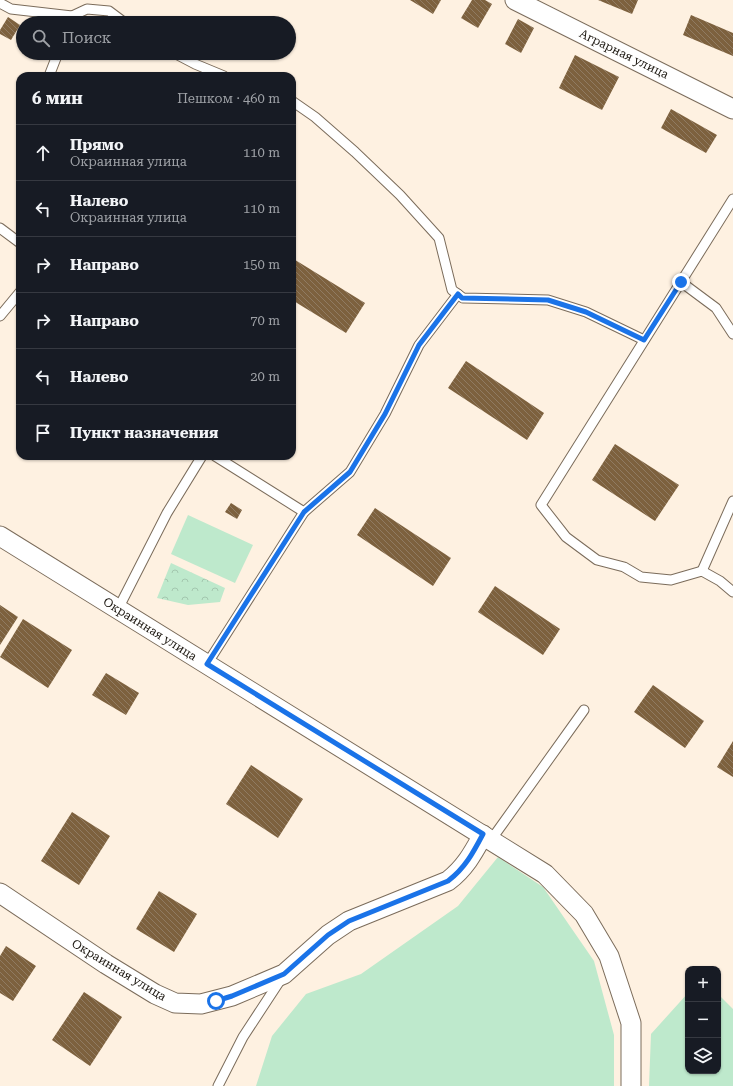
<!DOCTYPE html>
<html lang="ru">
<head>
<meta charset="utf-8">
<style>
  body { margin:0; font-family:"Roboto Serif",serif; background:#242831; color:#f1f3f6 }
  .controls { position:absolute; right:12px; bottom:12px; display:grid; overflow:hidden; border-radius:8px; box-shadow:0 1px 3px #0004 }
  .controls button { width:36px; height:36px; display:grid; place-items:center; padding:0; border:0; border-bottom:1px solid #363941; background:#171b24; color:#f1f3f6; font:20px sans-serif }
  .stop { position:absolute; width:12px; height:12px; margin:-9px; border:3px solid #1a73e8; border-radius:50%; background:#fff }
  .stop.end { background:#1a73e8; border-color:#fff; box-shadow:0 1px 4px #0008 }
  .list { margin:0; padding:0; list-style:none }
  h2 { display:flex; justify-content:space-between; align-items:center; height:52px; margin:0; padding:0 16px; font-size:17px }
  h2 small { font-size:13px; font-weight:400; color:#9ea1a6 }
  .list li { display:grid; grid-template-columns:26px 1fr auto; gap:12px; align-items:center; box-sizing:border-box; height:56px; padding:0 16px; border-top:1px solid #363941 }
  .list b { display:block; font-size:15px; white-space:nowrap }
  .list p { margin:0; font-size:13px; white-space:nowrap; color:#9ea1a6 }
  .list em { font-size:13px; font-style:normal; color:#9ea1a6 }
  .icon { flex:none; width:22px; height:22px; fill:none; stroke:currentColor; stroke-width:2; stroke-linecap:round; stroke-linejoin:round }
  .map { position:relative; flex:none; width:733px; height:1086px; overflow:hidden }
  .search { position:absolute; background:#171b24; box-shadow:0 1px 3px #0004; left:16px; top:16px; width:280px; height:44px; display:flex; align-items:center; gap:10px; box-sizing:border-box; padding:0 14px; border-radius:22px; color:#9ea1a6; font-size:15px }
  .panel { position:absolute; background:#171b24; box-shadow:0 1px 3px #0004; left:16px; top:72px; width:280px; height:388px; border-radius:12px }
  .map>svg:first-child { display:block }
  .grass { fill:#bee9cc }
  .forest { fill:url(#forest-crowns) }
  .building { fill:url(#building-back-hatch) }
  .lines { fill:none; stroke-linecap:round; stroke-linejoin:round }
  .service-casing { stroke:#7b6c5b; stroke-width:11 }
  .minor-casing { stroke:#7b6c5b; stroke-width:21 }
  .service { stroke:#fff; stroke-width:9 }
  .minor { stroke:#fff; stroke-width:19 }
  .route { stroke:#1a73e8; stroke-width:5 }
  .labels { text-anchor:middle; stroke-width:3; stroke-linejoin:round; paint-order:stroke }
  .street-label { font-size:12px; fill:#1b160f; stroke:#fff }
</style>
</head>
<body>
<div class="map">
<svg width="733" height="1086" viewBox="0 0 733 1086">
  <defs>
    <pattern id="forest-crowns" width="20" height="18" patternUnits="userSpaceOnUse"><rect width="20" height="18" fill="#bee9cc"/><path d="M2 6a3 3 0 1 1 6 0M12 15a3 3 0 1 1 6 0" fill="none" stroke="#a3c7ae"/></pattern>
    <pattern id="building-back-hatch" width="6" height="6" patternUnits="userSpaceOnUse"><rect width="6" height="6" fill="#7d613e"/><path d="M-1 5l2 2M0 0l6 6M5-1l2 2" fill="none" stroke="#907b62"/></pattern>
  </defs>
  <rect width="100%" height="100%" fill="#fef1e1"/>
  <!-- grass -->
  <g class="grass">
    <polygon points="188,515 253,545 235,583 171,554"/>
    <polygon points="498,857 543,887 594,961 614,1035 614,1086 256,1086 272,1036 306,994 361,974 458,906"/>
    <polygon points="688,993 688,1071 718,1071 718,994 733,1009 733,1086 649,1086 651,1034"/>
  </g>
  <!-- forest -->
  <polygon class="forest" points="171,563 225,588 220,602 188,605 157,598"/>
  <!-- building -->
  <g class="building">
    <polygon points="410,0 441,0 433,14"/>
    <polygon points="472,0 485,0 492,4 478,28 461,18"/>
    <polygon points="598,0 638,0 632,14"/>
    <polygon points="691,15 733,33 733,56 683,35"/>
    <polygon points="8,17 20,25 11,40 0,34 0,30"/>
    <polygon points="518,19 534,28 521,53 505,44"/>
    <polygon points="575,55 619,77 602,110 559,88"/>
    <polygon points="671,109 717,135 706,153 661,128"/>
    <polygon points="292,258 365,303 346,333 292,300"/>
    <polygon points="466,361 544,413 527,440 448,388"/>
    <polygon points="615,444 679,485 655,521 592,480"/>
    <polygon points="231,503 242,510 237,519 225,512"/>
    <polygon points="375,508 451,558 433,586 357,535"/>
    <polygon points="495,586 560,629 543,655 478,612"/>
    <polygon points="0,605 18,617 0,645"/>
    <polygon points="23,619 72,650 48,688 0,657"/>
    <polygon points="106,673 139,693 126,715 92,695"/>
    <polygon points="653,685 704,721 685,748 634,712"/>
    <polygon points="733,741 733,777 717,767"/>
    <polygon points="251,765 303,799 278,838 226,804"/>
    <polygon points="72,812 110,836 79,885 41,861"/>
    <polygon points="159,891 197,914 174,952 136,929"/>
    <polygon points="6,946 36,966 13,1001 0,993 0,956"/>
    <polygon points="84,992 122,1017 90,1066 52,1040"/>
  </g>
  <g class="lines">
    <defs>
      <g id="service">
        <polyline points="0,3 11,9 72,16"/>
        <polyline points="70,23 72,16 87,9 109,11 125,23"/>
        <polyline points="174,53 195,64 224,76"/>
        <polyline points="49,76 58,53"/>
        <polyline points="292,101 315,117 355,152 400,195 439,238 452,290 463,298 548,300 586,312 644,340"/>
        <polyline points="733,199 541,505 566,537 597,560 624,567 641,577 671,580 702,571 720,581 733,592"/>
        <polyline points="0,228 20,243"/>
        <polyline points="681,282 716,308 733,334"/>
        <polyline points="0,316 20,292"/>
        <polyline points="215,456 304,512"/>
        <polyline points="702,571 733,501"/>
        <polyline points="118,609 167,513 202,456"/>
        <polyline points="207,664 304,512 350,472 385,414 419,345 458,294"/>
        <polyline points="491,840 584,710"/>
        <polyline points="218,1086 243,1037 281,979"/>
      </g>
      <g id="minor">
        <polyline points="515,0 733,109"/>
        <polyline points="0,536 545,874 584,914 609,956 631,1023 631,1086"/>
        <path d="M0 893 106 964 155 994 175 1003 201 1004 232 996 284 974 328 935 349 921 448 881C465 868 473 853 483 835"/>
      </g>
    </defs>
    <!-- service casing -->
    <use href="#service" class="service-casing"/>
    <!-- minor casing -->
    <use href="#minor" class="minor-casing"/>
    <!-- service -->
    <use href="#service" class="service"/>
    <!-- minor -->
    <use href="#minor" class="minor"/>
  </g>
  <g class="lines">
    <!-- route -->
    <path class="route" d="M216 1001 232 996 284 974 328 935 349 921 448 881C465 868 473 853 483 834L207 664 304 512 350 472 385 414 419 345 458 294 462 298 548 300 586 312 644 340 681 282"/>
  </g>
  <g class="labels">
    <!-- street labels -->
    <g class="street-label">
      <text transform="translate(624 54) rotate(26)" y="4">Аграрная улица</text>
      <text transform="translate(150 629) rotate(32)" y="4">Окраинная улица</text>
      <text transform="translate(119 970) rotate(31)" y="4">Окраинная улица</text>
    </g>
  </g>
</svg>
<div class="controls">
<button>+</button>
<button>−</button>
<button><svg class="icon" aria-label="layers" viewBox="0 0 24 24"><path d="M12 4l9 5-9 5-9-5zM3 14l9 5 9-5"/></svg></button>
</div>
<div class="stop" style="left:216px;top:1001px"></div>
<div class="stop end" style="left:681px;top:282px"></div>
<div class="search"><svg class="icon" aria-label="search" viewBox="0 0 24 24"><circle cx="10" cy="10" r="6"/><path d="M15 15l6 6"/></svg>Поиск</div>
<section class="panel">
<h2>6 мин<small>Пешком · 460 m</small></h2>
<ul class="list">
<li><svg class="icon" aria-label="ahead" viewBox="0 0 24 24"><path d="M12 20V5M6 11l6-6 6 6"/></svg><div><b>Прямо</b><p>Окраинная улица</p></div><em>110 m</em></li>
<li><svg class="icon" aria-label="left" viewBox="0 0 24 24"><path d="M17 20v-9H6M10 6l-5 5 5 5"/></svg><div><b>Налево</b><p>Окраинная улица</p></div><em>110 m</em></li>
<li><svg class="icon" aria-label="right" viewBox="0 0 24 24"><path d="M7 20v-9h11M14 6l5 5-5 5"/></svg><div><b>Направо</b></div><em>150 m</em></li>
<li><svg class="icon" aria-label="right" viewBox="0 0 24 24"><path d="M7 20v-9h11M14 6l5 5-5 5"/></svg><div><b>Направо</b></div><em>70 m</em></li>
<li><svg class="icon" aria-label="left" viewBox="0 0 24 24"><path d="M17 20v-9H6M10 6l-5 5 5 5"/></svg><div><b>Налево</b></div><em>20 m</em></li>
<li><svg class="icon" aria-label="arrive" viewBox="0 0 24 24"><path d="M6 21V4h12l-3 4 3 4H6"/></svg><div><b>Пункт назначения</b></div></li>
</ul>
</section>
</div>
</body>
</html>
